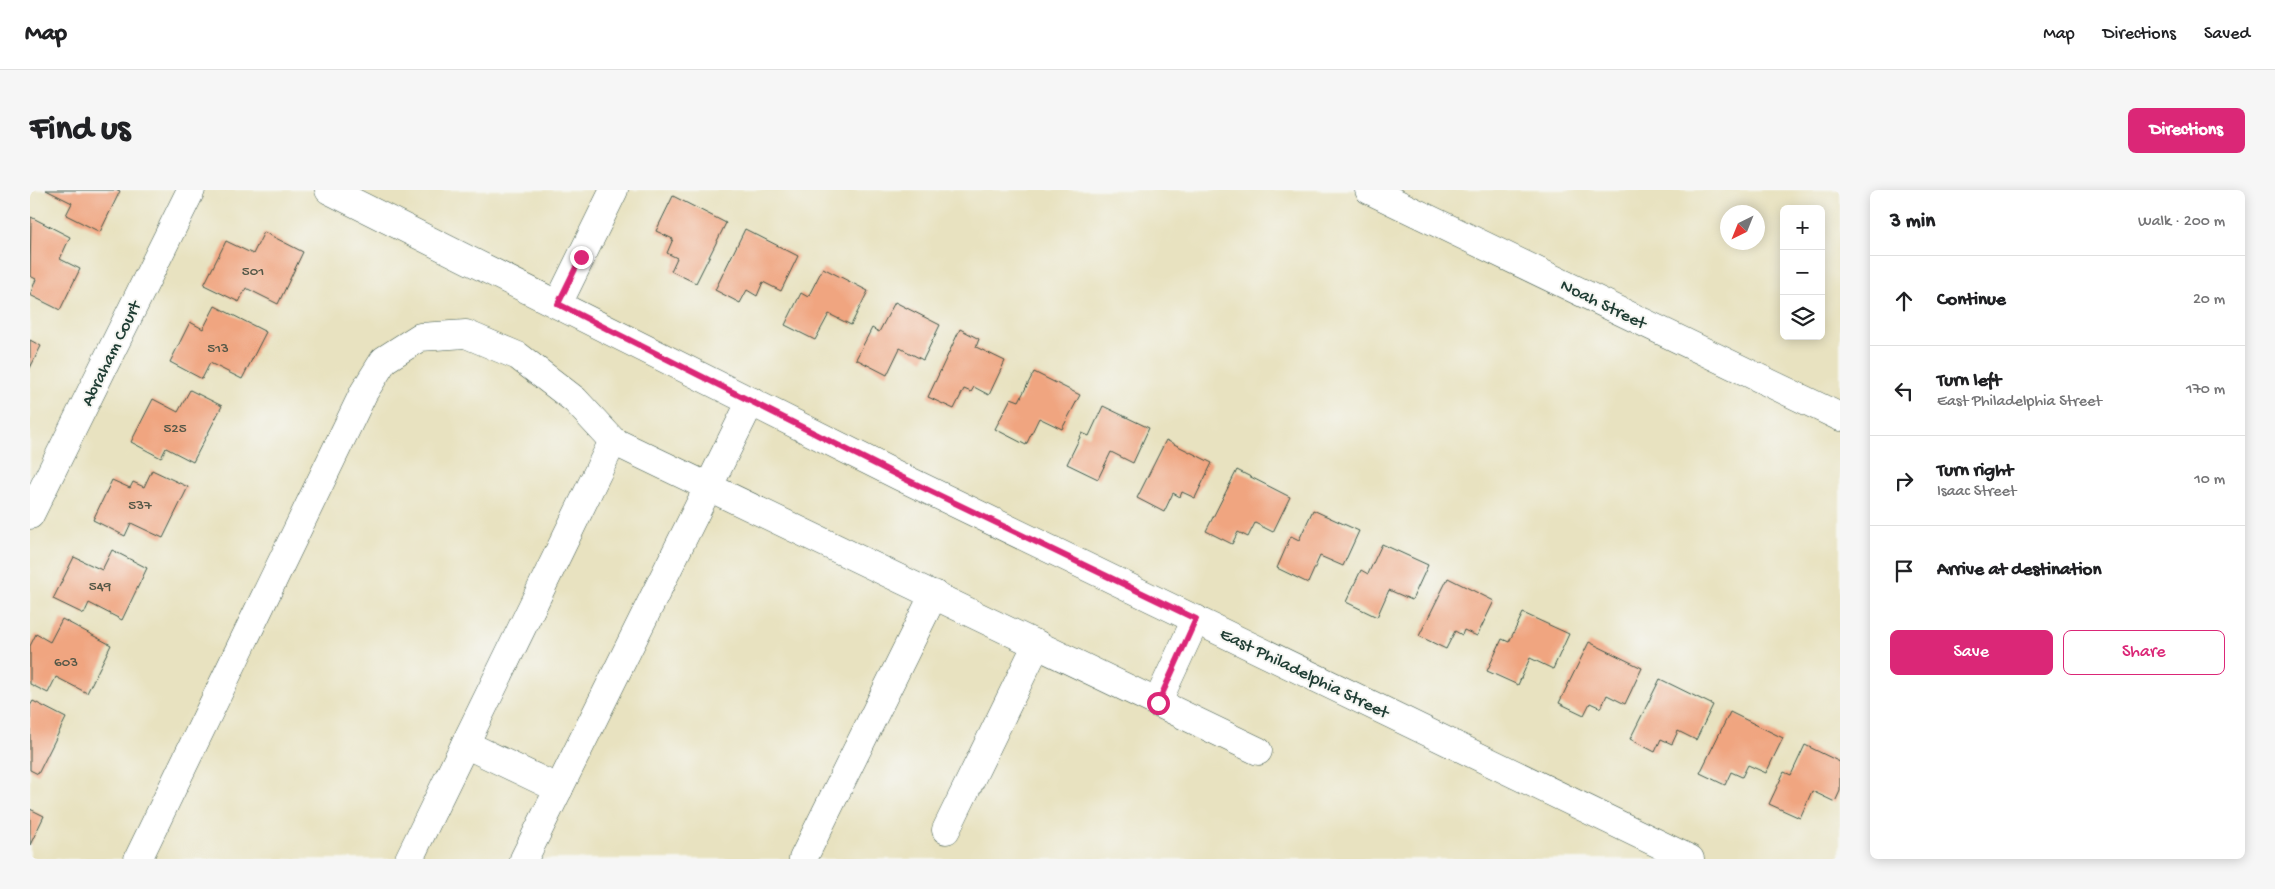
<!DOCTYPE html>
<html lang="en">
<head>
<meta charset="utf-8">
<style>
  body { margin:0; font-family:"Gochi Hand",sans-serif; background:#f6f6f6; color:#202124 }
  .controls { position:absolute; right:15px; top:15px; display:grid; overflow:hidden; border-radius:8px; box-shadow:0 2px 12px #0003 }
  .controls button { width:45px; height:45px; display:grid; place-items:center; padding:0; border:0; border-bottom:1px solid #e0e0e0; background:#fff; color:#202124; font:25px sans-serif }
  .compass { position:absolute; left:1690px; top:15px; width:45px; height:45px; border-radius:50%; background:#fff; box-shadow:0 2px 12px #0003; rotate:223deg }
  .stop { position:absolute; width:15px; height:15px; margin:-11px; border:4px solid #db2777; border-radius:50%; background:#fff }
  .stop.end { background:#db2777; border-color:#fff; box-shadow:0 1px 5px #0008 }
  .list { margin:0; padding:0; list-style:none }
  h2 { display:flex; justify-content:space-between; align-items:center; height:65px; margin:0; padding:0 20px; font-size:21px }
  h2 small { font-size:16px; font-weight:400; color:#757577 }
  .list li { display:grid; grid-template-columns:32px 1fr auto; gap:15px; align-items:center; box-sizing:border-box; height:90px; padding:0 20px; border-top:1px solid #e0e0e0 }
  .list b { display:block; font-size:19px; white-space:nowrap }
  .list p { margin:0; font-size:16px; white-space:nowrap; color:#757577 }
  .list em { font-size:16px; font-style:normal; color:#757577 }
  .actions { display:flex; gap:10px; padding:15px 20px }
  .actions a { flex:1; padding:11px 0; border:1px solid #db2777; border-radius:8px; text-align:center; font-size:18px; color:#db2777 }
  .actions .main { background:#db2777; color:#fff }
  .icon { flex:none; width:28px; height:28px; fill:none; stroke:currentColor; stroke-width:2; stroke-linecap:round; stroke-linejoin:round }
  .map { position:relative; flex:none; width:1810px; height:669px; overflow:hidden; border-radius:8px }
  header { display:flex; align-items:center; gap:30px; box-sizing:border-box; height:70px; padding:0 25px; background:#fff; border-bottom:1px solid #e0e0e0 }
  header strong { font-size:24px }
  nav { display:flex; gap:28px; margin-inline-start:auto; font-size:18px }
  .intro { display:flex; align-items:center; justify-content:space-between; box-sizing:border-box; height:120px; padding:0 30px }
  h1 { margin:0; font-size:35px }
  .button { padding:12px 22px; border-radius:8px; background:#db2777; color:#fff; font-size:18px; font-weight:700 }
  main { display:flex; gap:30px; padding:0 30px }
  aside { flex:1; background:#fff; border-radius:8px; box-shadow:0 2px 12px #0003 }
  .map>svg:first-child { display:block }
  .building { fill:#f0a580 }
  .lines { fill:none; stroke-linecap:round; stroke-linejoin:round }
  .minor-casing { stroke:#3d5649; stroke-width:29 }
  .minor { stroke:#fff; stroke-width:28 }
  .route { stroke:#db2777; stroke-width:6 }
  .labels { text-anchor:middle; stroke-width:4; stroke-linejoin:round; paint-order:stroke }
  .number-label { font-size:15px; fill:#535747 }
  .street-label { font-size:18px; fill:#1f3d34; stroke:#f6f6f2 }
</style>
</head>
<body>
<header>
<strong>Map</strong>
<nav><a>Map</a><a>Directions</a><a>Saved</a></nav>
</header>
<div class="intro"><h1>Find us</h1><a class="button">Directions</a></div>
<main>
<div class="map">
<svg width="1810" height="669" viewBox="0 0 1810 669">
  <rect width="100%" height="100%" fill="#f6f6f2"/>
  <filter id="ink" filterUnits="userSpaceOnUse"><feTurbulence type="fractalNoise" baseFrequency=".02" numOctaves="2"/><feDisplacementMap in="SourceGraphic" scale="10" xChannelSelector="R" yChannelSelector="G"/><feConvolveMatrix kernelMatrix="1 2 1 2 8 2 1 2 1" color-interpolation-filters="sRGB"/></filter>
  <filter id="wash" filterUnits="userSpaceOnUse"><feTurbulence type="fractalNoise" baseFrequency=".0096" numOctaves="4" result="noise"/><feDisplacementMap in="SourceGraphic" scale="20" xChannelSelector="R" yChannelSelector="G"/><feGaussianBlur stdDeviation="1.12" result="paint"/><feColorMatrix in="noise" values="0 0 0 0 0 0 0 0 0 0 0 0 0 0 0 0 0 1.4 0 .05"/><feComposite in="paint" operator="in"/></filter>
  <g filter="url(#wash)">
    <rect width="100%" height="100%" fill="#e8e2c0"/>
    <g id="blocks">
      <!-- building -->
      <g class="building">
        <polygon points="16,0 88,0 90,1 70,42 36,25 42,13"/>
        <polygon points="643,6 696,33 666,93 641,81 647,68 637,63 643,49 626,41"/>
        <polygon points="1,27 40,47 30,69 50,79 30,120 0,105 6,89 0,86"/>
        <polygon points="715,39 768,66 751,101 733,92 727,106 717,100 710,113 685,100"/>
        <polygon points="234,42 273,62 248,114 216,98 209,112 174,95 196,51 223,64"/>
        <polygon points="793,78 838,101 821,135 799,124 785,150 755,135 771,103 778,107"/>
        <polygon points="865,112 910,135 893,170 870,158 857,185 826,169 842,138 849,142"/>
        <polygon points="185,116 236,142 212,189 180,173 172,189 140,172 160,132 173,139"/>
        <polygon points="930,139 949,149 946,157 975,171 959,205 944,197 941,202 934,199 924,219 898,207"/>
        <polygon points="0,150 11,156 0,178"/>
        <polygon points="1004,182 1050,205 1032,239 1009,228 996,255 965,239 981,208 989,211"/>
        <polygon points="160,200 192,216 163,272 136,258 131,268 101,252 123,209 148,222"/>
        <polygon points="1073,216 1119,238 1103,273 1081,262 1068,289 1037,274 1052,243 1059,246"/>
        <polygon points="1136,250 1182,273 1165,308 1152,302 1150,307 1143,303 1134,322 1107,308"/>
        <polygon points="122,280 158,297 133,348 101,333 95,346 63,330 82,290 100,298 103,292 114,297"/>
        <polygon points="1207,280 1260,307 1243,342 1225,333 1218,347 1208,342 1202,354 1176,341"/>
        <polygon points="1283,320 1329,341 1313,376 1290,366 1278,393 1247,378 1261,346 1269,350"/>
        <polygon points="1352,354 1398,375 1382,410 1359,400 1347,427 1316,412 1331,380 1338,384"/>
        <polygon points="82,360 117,378 92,430 59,413 54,424 23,409 44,367 72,380"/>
        <polygon points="1418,388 1464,411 1447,446 1434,440 1432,445 1425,441 1416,459 1389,446"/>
        <polygon points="1493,423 1539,444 1523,479 1500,468 1488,495 1457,481 1472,449 1479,452"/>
        <polygon points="32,429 81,455 57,503 26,487 18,503 0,494 0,456 6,444 20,452"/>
        <polygon points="1559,452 1612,478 1595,514 1577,505 1571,518 1560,513 1554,525 1529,513"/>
        <polygon points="1630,489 1683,515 1666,550 1648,541 1642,554 1631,549 1625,562 1600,549"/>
        <polygon points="3,511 36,528 8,584 0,580 0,516"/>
        <polygon points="1700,522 1753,548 1736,583 1718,575 1712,587 1701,582 1695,595 1670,583"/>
        <polygon points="1775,555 1810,572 1810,601 1805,612 1782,601 1770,628 1739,614 1754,582 1761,585"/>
        <polygon points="0,619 14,626 0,655"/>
      </g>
    </g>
  </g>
  <g filter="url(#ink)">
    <use href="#blocks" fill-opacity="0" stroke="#3d5649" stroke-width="1"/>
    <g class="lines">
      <defs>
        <g id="minor">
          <polyline points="299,0 869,286 1660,669"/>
          <polyline points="1339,0 1810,227"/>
          <polyline points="528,114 584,0"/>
          <polyline points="0,325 161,0"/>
          <polyline points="1127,513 1166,429"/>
          <polyline points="435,554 529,599"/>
          <polyline points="916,640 1007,454"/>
          <polyline points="108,669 334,202 354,170 390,147 436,144 488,166 545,210 583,251 1228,561"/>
          <polyline points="379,669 583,251"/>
          <polyline points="494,669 721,211"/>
          <polyline points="773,669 904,404"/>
        </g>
      </defs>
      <!-- minor casing -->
      <use href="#minor" class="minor-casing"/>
      <!-- minor -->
      <use href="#minor" class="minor"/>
    </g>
  </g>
  <g class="lines" filter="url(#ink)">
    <!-- route -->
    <polyline class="route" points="551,67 528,114 869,286 1166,429 1128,513"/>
  </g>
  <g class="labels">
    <!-- number labels -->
    <g class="number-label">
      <text x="223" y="85">501</text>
      <text x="188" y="162">513</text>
      <text x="145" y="242">525</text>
      <text x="110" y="319">537</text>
      <text x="70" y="400">549</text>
      <text x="36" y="476">603</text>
    </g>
    <!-- street labels -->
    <g class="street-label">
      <text transform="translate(1574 113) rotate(26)" y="6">Noah Street</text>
      <text transform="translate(80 163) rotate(-64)" y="6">Abraham Court</text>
      <text transform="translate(1275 482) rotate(26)" y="6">East Philadelphia Street</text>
    </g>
  </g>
</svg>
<div class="controls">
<button>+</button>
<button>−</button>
<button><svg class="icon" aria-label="layers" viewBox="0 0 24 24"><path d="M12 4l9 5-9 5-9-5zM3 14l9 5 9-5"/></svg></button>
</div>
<svg class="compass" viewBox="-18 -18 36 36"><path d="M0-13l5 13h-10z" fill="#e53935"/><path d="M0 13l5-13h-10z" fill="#757577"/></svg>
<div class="stop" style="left:1128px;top:513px"></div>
<div class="stop end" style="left:551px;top:67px"></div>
</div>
<aside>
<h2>3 min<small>Walk · 200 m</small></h2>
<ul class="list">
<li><svg class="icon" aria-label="ahead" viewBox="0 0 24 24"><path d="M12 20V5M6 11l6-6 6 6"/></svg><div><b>Continue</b></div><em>20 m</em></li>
<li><svg class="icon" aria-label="left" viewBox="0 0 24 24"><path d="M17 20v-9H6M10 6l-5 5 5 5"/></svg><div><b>Turn left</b><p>East Philadelphia Street</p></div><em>170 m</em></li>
<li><svg class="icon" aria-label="right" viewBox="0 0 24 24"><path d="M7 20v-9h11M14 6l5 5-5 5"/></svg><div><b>Turn right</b><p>Isaac Street</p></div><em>10 m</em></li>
<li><svg class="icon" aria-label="arrive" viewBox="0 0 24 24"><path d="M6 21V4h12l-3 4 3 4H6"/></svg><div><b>Arrive at destination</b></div></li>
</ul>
<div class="actions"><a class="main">Save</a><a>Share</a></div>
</aside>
</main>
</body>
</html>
